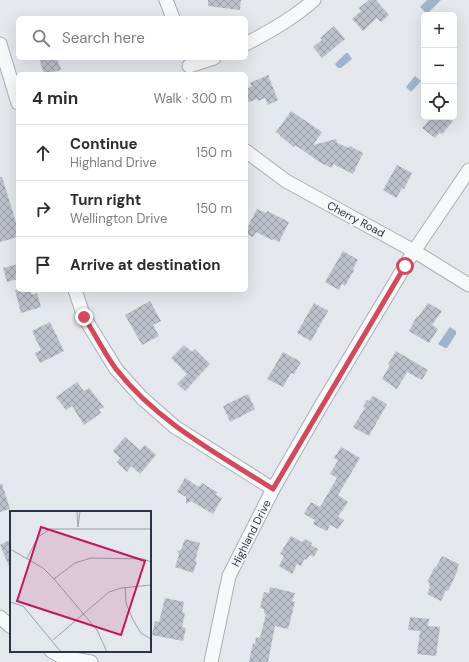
<!DOCTYPE html>
<html lang="en">
<head>
<meta charset="utf-8">
<style>
  body { margin:0; font-family:"DM Sans",sans-serif; background:#f2f2f3; color:#2b2b33 }
  .controls { position:absolute; right:12px; top:12px; display:grid; overflow:hidden; border-radius:6px; box-shadow:0 4px 16px #0002 }
  .controls button { width:36px; height:36px; display:grid; place-items:center; padding:0; border:0; border-bottom:1px solid #e1e1e2; background:#fff; color:#2b2b33; font:20px sans-serif }
  .stop { position:absolute; width:12px; height:12px; margin:-9px; border:3px solid #d1495b; border-radius:50%; background:#fff }
  .stop.end { background:#d1495b; border-color:#fff; box-shadow:0 1px 4px #0008 }
  .list { margin:0; padding:0; list-style:none }
  h2 { display:flex; justify-content:space-between; align-items:center; height:52px; margin:0; padding:0 16px; font-size:17px }
  h2 small { font-size:13px; font-weight:400; color:#7c7c81 }
  .list li { display:grid; grid-template-columns:26px 1fr auto; gap:12px; align-items:center; box-sizing:border-box; height:56px; padding:0 16px; border-top:1px solid #e1e1e2 }
  .list b { display:block; font-size:15px; white-space:nowrap }
  .list p { margin:0; font-size:13px; white-space:nowrap; color:#7c7c81 }
  .list em { font-size:13px; font-style:normal; color:#7c7c81 }
  .icon { flex:none; width:22px; height:22px; fill:none; stroke:currentColor; stroke-width:2; stroke-linecap:round; stroke-linejoin:round }
  .map { position:relative; flex:none; width:469px; height:662px; overflow:hidden }
  .search { position:absolute; background:#fff; box-shadow:0 4px 16px #0002; left:16px; top:16px; width:232px; height:44px; display:flex; align-items:center; gap:10px; box-sizing:border-box; padding:0 14px; border-radius:6px; color:#7c7c81; font-size:15px }
  .panel { position:absolute; background:#fff; box-shadow:0 4px 16px #0002; left:16px; top:72px; width:232px; height:220px; border-radius:6px }
  .map>svg:first-child { display:block }
  .water { fill:#9fb4cc }
  .building { fill:url(#building-cross-hatch) }
  .lines { fill:none; stroke-linecap:round; stroke-linejoin:round }
  .minor-casing { stroke:#a9aeb7; stroke-width:15 }
  .minor { stroke:#f7f8fa; stroke-width:13 }
  .route { stroke:#d1495b; stroke-width:5 }
  .labels { text-anchor:middle; stroke-width:3.5; stroke-linejoin:round; paint-order:stroke }
  .street-label { font-size:11px; fill:#2b3445; stroke:#f4f6f9 }
  .inset-road { fill:none; stroke:#9a9fa9; stroke-width:1 }
  .view { fill:#c2185b; fill-opacity:0.15; stroke:#c2185b; stroke-width:2 }
  .inset-edge { fill:none; stroke:#2b3445; stroke-width:2 }
</style>
</head>
<body>
<div class="map">
<svg width="469" height="662" viewBox="0 0 469 662">
  <defs>
    <pattern id="building-cross-hatch" width="8" height="8" patternUnits="userSpaceOnUse"><rect width="8" height="8" fill="#bbc0ca"/><path d="M0 0l8 8M0 8l8-8" fill="none" stroke="#989da6"/></pattern>
  </defs>
  <rect width="100%" height="100%" fill="#e4e7ec"/>
  <!-- water -->
  <g class="water">
    <polygon points="427,0 441,0 427,14 420,7"/>
    <polygon points="346,53 348,53 352,59 341,68 338,68 335,64"/>
    <polygon points="415,76 421,81 411,92 406,87"/>
    <polygon points="450,327 456,331 456,334 447,348 445,348 438,344"/>
  </g>
  <!-- building -->
  <g class="building">
    <polygon points="208,0 241,0 240,10 208,6"/>
    <polygon points="369,0 376,0 389,15 381,22 377,18 363,31 352,19 361,11 359,8"/>
    <polygon points="334,26 345,39 322,58 313,47 322,40 320,38"/>
    <polygon points="39,58 57,58 61,70 44,74"/>
    <polygon points="268,75 278,100 268,105 265,98 258,101 257,99 246,103 246,89 252,86 250,83"/>
    <polygon points="291,111 322,132 313,145 336,139 337,143 349,148 350,146 363,153 353,174 333,164 332,168 321,163 298,147 297,147 295,145 294,147 280,136 280,135 276,132"/>
    <polygon points="432,117 449,117 453,121 442,134 439,133 435,138 422,128"/>
    <polygon points="397,165 412,173 404,189 402,188 396,198 383,190"/>
    <polygon points="0,177 2,177 18,229 18,237 0,242"/>
    <polygon points="257,209 266,213 267,211 289,222 279,242 273,239 272,240 256,232 253,237 246,234 246,230"/>
    <polygon points="343,251 358,260 353,269 354,270 345,286 342,284 339,290 325,282"/>
    <polygon points="18,264 18,279 7,282 3,268"/>
    <polygon points="15,290 30,290 32,295 37,293 41,307 21,313"/>
    <polygon points="150,301 161,321 153,325 159,336 142,345 125,315"/>
    <polygon points="314,303 328,311 311,341 297,333"/>
    <polygon points="428,303 442,311 432,325 438,329 429,343 409,331 417,316 418,317"/>
    <polygon points="50,322 64,351 40,363 35,353 41,350 32,331"/>
    <polygon points="184,345 192,352 195,349 210,364 185,391 177,384 187,374 171,358"/>
    <polygon points="396,351 428,370 422,380 407,372 397,389 382,379 390,365 388,364"/>
    <polygon points="283,352 301,362 294,374 291,373 283,387 267,379"/>
    <polygon points="77,382 84,391 89,388 104,407 99,410 101,413 84,425 72,406 66,410 56,397"/>
    <polygon points="248,394 255,409 230,422 223,406"/>
    <polygon points="373,396 387,404 369,436 353,427 365,408 363,407 367,400 369,401"/>
    <polygon points="125,437 140,450 145,445 156,455 140,474 131,466 127,472 117,462 120,458 113,451"/>
    <polygon points="341,447 360,458 338,495 348,502 338,517 344,520 338,529 330,525 327,531 313,524 315,520 304,514 311,502 320,507 337,478 330,474 338,460 334,458"/>
    <polygon points="185,478 199,487 202,483 217,492 216,495 222,498 213,514 191,501 186,504 186,497 177,492"/>
    <polygon points="0,484 2,484 10,509 0,512"/>
    <polygon points="291,536 302,542 305,539 312,543 311,545 318,549 314,557 310,555 306,560 304,559 301,566 297,564 292,574 279,566 284,556 280,554"/>
    <polygon points="11,539 11,571 0,545"/>
    <polygon points="185,539 200,543 195,561 197,562 193,573 175,567 179,555 177,551 181,550"/>
    <polygon points="442,556 459,564 457,569 458,570 448,591 446,590 441,601 427,594 430,587 428,581 434,568 436,567"/>
    <polygon points="270,587 295,593 292,601 295,602 288,629 275,626 268,662 249,662 253,643 255,644 256,637 260,638 266,614 264,613 264,609 260,608 264,592 269,593"/>
    <polygon points="165,598 184,602 182,612 185,613 182,627 186,628 183,641 152,635 155,621 159,622"/>
    <polygon points="410,617 429,619 428,626 440,627 436,656 417,654 420,631 408,630"/>
  </g>
  <g class="lines">
    <defs>
      <g id="minor">
        <polyline points="166,0 173,18"/>
        <polyline points="0,44 18,103"/>
        <path d="M246 44C270 31 294 18 314 0"/>
        <polyline points="189,66 214,58"/>
        <polyline points="246,151 286,181 414,251 469,285"/>
        <polyline points="75,290 84,317 116,369 142,398 175,427 273,489"/>
        <polyline points="0,617 11,627"/>
        <polyline points="51,651 62,657 91,662"/>
        <polyline points="211,662 229,576 273,489 319,409 414,251 469,170"/>
      </g>
    </defs>
    <!-- minor casing -->
    <use href="#minor" class="minor-casing"/>
    <!-- minor -->
    <use href="#minor" class="minor"/>
  </g>
  <g class="lines">
    <!-- route -->
    <path class="route" d="M84 317C95 334 104 353 116 369 157 422 218 454 273 489L405 266"/>
  </g>
  <g class="labels">
    <!-- street labels -->
    <g class="street-label">
      <text transform="translate(356 219) rotate(28)" y="4">Cherry Road</text>
      <text transform="translate(251 533) rotate(-63)" y="4">Highland Drive</text>
    </g>
  </g>
  <!-- overview -->
  <g transform="translate(10 511)">
    <rect width="141" height="141" fill="#e4e7ec"/>
    <path class="inset-road" d="M67 0 68 16M68 16 70 0M0 38 33 57 44 68 87 119 97 141M17 47 28 26 40 18H141M44 68 65 52 81 47 134 48 141 51M115 76 116 92 123 109 131 122 141 128M0 91 13 95 51 141M43 129 99 81 111 77 141 74"/>
    <path class="view" d="M31 16 135 50 111 124 7 90Z"/>
    <rect width="141" height="141" class="inset-edge"/>
  </g>
</svg>
<div class="controls">
<button>+</button>
<button>−</button>
<button><svg class="icon" aria-label="locate" viewBox="0 0 24 24"><circle cx="12" cy="12" r="6"/><path d="M12 2v4M12 18v4M2 12h4M18 12h4"/></svg></button>
</div>
<div class="stop" style="left:405px;top:266px"></div>
<div class="stop end" style="left:84px;top:317px"></div>
<div class="search"><svg class="icon" aria-label="search" viewBox="0 0 24 24"><circle cx="10" cy="10" r="6"/><path d="M15 15l6 6"/></svg>Search here</div>
<section class="panel">
<h2>4 min<small>Walk · 300 m</small></h2>
<ul class="list">
<li><svg class="icon" aria-label="ahead" viewBox="0 0 24 24"><path d="M12 20V5M6 11l6-6 6 6"/></svg><div><b>Continue</b><p>Highland Drive</p></div><em>150 m</em></li>
<li><svg class="icon" aria-label="right" viewBox="0 0 24 24"><path d="M7 20v-9h11M14 6l5 5-5 5"/></svg><div><b>Turn right</b><p>Wellington Drive</p></div><em>150 m</em></li>
<li><svg class="icon" aria-label="arrive" viewBox="0 0 24 24"><path d="M6 21V4h12l-3 4 3 4H6"/></svg><div><b>Arrive at destination</b></div></li>
</ul>
</section>
</div>
</body>
</html>
